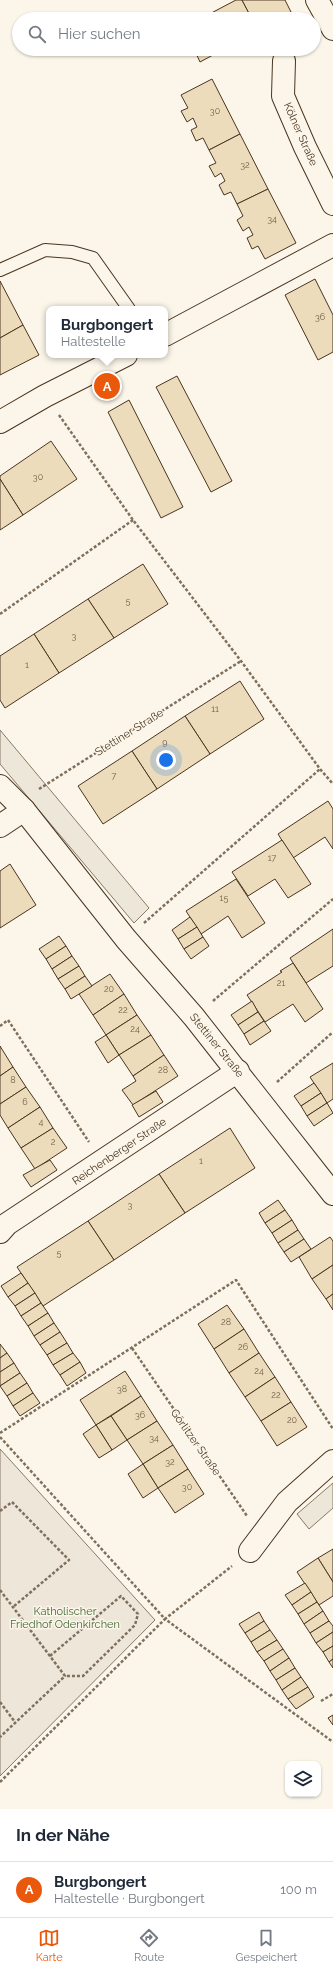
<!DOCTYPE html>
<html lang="de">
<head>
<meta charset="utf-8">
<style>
  body { margin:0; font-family:Raleway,sans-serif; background:#f6f6f7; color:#1f2937 }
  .controls { position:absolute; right:12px; bottom:12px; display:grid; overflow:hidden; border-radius:8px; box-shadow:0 1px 3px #0004 }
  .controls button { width:36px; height:36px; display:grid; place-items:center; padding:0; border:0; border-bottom:1px solid #e0e1e3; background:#fff; color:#1f2937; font:20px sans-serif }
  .you { position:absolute; left:166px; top:760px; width:14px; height:14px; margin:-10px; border:3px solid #fff; border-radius:50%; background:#1a73e8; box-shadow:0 0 0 6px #1a73e833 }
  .badge { display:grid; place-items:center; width:26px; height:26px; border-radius:50%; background:#ea580c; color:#fff; font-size:13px; font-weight:700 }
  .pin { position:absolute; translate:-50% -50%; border:2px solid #fff; box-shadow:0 1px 4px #0006 }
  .popup { position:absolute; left:46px; top:306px; width:122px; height:52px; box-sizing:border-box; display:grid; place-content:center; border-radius:8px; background:#fff; filter:drop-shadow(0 1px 3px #0005); font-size:13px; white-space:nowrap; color:#747a83 }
  .popup b { font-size:15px; color:#1f2937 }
  .popup::after { content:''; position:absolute; left:50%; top:100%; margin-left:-8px; border:8px solid transparent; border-top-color:#fff }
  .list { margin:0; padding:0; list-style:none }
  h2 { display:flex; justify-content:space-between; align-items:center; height:52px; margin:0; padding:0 16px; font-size:17px }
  h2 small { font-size:13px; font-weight:400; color:#747a83 }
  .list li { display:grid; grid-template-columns:26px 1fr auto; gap:12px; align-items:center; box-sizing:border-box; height:56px; padding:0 16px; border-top:1px solid #e0e1e3 }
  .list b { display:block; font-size:15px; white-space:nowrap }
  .list p { margin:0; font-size:13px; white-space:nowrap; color:#747a83 }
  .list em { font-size:13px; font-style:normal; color:#747a83 }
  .icon { flex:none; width:22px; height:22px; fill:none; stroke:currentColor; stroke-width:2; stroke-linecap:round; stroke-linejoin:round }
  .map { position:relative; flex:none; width:333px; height:1809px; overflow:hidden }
  .search { position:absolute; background:#fff; box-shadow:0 1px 3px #0004; left:12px; right:12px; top:12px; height:44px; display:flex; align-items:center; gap:10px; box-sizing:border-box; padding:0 14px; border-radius:22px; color:#747a83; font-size:15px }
  .sheet { height:108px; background:#fff }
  nav { display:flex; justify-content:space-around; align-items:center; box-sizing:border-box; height:56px; border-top:1px solid #e0e1e3; background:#fff; font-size:11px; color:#747a83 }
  nav a { display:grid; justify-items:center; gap:2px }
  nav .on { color:#ea580c }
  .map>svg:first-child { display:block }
  .green { fill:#ede6d9; stroke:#887966 }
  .parking { fill:#ede7d9; stroke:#887966 }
  .building { fill:#ecdcbc; stroke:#4a3520 }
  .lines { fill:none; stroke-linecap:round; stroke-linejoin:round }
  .lane-casing { stroke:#4a3520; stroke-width:14 }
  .street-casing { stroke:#4a3520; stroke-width:24 }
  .primary-casing { stroke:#4a3520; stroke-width:24 }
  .path { stroke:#7f6f5c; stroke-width:2.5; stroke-dasharray:3 2; stroke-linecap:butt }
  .lane { stroke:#fbf6e9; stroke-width:12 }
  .street { stroke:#fbf6e9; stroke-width:22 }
  .primary { stroke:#fbf6e9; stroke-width:22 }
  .labels { text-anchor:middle; stroke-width:3; stroke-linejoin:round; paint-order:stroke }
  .number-label { font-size:9px; fill:#725f47 }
  .street-label { font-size:11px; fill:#4a3520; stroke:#fbf6e9 }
  .park-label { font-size:11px; fill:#436837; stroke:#fbf6e9 }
</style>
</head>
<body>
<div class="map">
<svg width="333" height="1809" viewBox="0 0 333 1809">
  <rect width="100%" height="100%" fill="#fbf6e9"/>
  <!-- green -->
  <polygon class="green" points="0,1449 155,1620 0,1776"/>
  <!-- parking -->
  <g class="parking">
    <polygon points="0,730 149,908 134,923 0,764"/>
    <polygon points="333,1483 333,1508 309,1529 297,1514"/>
  </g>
  <!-- building -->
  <g class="building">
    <polygon points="236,0 242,0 252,19 200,19"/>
    <polygon points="242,0 285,0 292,14 283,19 252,19"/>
    <polygon points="194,49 224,49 200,62"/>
    <polygon points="212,79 240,134 209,150 203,138 196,141 191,130 197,127 193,118 187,122 181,111 188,108 181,95"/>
    <polygon points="240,134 268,189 237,204 231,192 224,195 219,185 225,181 221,173 215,177 209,166 216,163 209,150"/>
    <polygon points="268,189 296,243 265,259 258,246 252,249 247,238 253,235 249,227 243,231 237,220 243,216 237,204"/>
    <polygon points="315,279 333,315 333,352 318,360 285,295"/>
    <polygon points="0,281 23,325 0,338"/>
    <polygon points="23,325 39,355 0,375 0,338"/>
    <polygon points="177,376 232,481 211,492 156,387"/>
    <polygon points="129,400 183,507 161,518 108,412"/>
    <polygon points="51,441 77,479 23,515 0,479 0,476"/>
    <polygon points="0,479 23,515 0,530"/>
    <polygon points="143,564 168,604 114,638 88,599"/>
    <polygon points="88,599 114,638 59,673 34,634"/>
    <polygon points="34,634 59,673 5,708 0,700 0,656"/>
    <polygon points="240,681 264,719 210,754 185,716"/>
    <polygon points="185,716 210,754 157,789 132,751"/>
    <polygon points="132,751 157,789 103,824 78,786"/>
    <polygon points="328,801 333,809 333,849 325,837 293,858 278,834"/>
    <polygon points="282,840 311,884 288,898 275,879 248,896 232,872"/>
    <polygon points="10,864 36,905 0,928 0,871"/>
    <polygon points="236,879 265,923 242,938 228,916 201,934 186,911"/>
    <polygon points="190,917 197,927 178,939 172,930"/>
    <polygon points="197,927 203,937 184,949 178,939"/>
    <polygon points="333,929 333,966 306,983 290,958"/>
    <polygon points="59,936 66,946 46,959 39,949"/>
    <polygon points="203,937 209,946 191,959 184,949"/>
    <polygon points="66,946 72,956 52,969 46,959"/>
    <polygon points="72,956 79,966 58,979 52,969"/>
    <polygon points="293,963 323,1009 305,1022 293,1004 265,1022 247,995 282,972 280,971"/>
    <polygon points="79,966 85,976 65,989 58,979"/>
    <polygon points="110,974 124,994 93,1015 79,994"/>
    <polygon points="85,976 92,986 71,999 65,989"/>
    <polygon points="124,994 137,1015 106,1035 93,1015"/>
    <polygon points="252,1001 258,1012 238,1025 231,1015"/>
    <polygon points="258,1012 264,1021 244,1034 238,1025"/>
    <polygon points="137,1015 151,1035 119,1055 106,1035"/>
    <polygon points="264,1021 271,1031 250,1045 244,1034"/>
    <polygon points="106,1035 119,1055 108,1063 95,1042"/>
    <polygon points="151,1035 164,1055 133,1076 119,1055"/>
    <polygon points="0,1046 13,1067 0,1076"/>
    <polygon points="164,1055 178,1076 133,1105 122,1090 136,1081 133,1076"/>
    <polygon points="333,1063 333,1099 327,1103 310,1077"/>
    <polygon points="13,1067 26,1087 0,1104 0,1076"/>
    <polygon points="314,1083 321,1093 301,1106 294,1096"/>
    <polygon points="26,1087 40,1107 8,1128 0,1115 0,1104"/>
    <polygon points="156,1091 163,1102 139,1117 132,1105"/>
    <polygon points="321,1093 327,1103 307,1116 301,1106"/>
    <polygon points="327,1103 333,1113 314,1126 307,1116"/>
    <polygon points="40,1107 53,1128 21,1148 8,1128"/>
    <polygon points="53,1128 67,1148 35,1169 21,1148"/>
    <polygon points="230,1128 255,1168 185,1213 159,1174"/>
    <polygon points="50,1160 57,1170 31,1187 23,1175"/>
    <polygon points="159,1174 185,1213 114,1260 88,1221"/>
    <polygon points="278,1200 285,1210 265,1223 259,1213"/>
    <polygon points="285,1210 292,1220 272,1233 265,1223"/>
    <polygon points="292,1220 298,1230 278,1243 272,1233"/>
    <polygon points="88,1221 114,1260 43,1306 17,1267"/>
    <polygon points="298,1230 304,1239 284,1252 278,1243"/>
    <polygon points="330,1237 333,1241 333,1265 312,1279 299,1257"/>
    <polygon points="304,1239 311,1249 291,1262 284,1252"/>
    <polygon points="333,1265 333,1294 326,1299 312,1279"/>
    <polygon points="21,1273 28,1283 8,1297 1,1286"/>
    <polygon points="28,1283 35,1293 15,1306 8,1297"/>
    <polygon points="35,1293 41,1303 21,1316 15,1306"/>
    <polygon points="333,1294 333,1310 326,1299"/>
    <polygon points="41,1303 48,1313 28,1326 21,1316"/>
    <polygon points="227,1305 244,1329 214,1349 198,1324"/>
    <polygon points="48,1313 54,1323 34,1336 28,1326"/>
    <polygon points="54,1323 60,1332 40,1345 34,1336"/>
    <polygon points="244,1329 259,1353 229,1373 214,1349"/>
    <polygon points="60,1332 67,1343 47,1355 40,1345"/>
    <polygon points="67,1343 73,1353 53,1365 47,1355"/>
    <polygon points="0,1344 7,1353 0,1358"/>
    <polygon points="7,1353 14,1363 0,1372 0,1358"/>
    <polygon points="73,1353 80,1362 60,1375 53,1365"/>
    <polygon points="259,1353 275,1377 245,1397 229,1373"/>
    <polygon points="80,1362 86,1373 67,1386 60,1375"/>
    <polygon points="14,1363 20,1373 0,1386 0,1372"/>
    <polygon points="125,1371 141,1396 96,1425 80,1400"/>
    <polygon points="20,1373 27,1383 7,1396 0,1386"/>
    <polygon points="275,1377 291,1402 261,1421 245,1397"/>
    <polygon points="27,1383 33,1393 13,1406 7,1396"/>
    <polygon points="33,1393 40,1403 20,1416 13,1406"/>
    <polygon points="141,1396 157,1421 127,1440 111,1416"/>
    <polygon points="291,1402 307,1427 277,1446 261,1421"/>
    <polygon points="111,1416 127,1440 112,1450 96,1425"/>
    <polygon points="157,1421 173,1445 143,1464 127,1440"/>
    <polygon points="96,1425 112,1450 99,1458 83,1434"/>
    <polygon points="173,1445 188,1469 158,1488 143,1464"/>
    <polygon points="143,1464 158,1488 143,1498 128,1474"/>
    <polygon points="188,1469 204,1494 175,1513 158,1488"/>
    <polygon points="333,1549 333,1582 318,1558"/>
    <polygon points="318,1558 333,1582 333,1596 319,1605 297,1572"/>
    <polygon points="305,1583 311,1592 292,1605 285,1595"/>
    <polygon points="311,1592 317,1602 298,1614 292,1605"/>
    <polygon points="317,1602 323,1611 304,1624 298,1614"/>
    <polygon points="323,1611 329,1621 310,1633 304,1624"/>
    <polygon points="259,1612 264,1621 245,1633 239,1624"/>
    <polygon points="264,1621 270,1630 251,1642 245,1633"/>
    <polygon points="329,1621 333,1626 333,1632 316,1643 310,1633"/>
    <polygon points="270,1630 277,1640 257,1652 251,1642"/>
    <polygon points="333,1632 333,1646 323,1652 316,1643"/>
    <polygon points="277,1640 283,1649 264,1661 257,1652"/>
    <polygon points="333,1646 333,1659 329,1662 323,1652"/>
    <polygon points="283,1649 289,1658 270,1671 264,1661"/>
    <polygon points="289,1658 295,1668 276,1680 270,1671"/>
    <polygon points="333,1659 333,1668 329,1662"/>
    <polygon points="295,1668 301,1677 282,1690 276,1680"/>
    <polygon points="301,1677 308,1687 288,1699 282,1690"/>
    <polygon points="308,1687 314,1697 296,1709 288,1699"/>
    <polygon points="333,1715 333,1725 328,1718"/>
  </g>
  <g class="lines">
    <defs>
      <polyline id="lane" points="0,270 45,250 72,252 93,258 129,309"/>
      <g id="street">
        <polyline points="284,61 283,96 305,147 333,204"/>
        <polyline points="165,335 333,245"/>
        <polyline points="0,422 45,396 126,355"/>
        <polyline points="0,786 24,810 126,939 194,1017 333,1194"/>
        <polyline points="0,826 24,810"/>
        <polyline points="0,1232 7,1224 238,1071"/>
        <polyline points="250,1551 287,1502 333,1461"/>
      </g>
      <polyline id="primary" points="317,0 333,29"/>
    </defs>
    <!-- lane casing -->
    <use href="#lane" class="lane-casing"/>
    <!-- street casing -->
    <use href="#street" class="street-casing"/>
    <!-- primary casing -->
    <use href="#primary" class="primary-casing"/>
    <!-- path -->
    <g class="path">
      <polyline points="59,415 133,520 241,661 320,769 333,784"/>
      <polyline points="0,614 133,520"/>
      <polyline points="39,789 241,661"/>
      <polyline points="144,923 320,769"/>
      <polyline points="213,1001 333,899"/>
      <polyline points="0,1026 8,1020 89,1142"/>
      <polyline points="277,1082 333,1032"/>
      <polyline points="132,1348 247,1516"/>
      <polyline points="0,1433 236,1280 333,1429"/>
      <polyline points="0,1437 165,1619 232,1566"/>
      <polyline points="0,1511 12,1502 69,1560 13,1607"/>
      <polyline points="0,1590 65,1676 0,1737"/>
      <polyline points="50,1656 121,1596 138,1614 135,1625 83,1676 65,1676"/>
      <polyline points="321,1701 333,1694"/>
      <polyline points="0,1702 15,1722"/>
      <polyline points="0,1782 165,1619 333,1742"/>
    </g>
    <!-- lane -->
    <use href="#lane" class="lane"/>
    <!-- street -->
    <use href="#street" class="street"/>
    <!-- primary -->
    <use href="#primary" class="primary"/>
  </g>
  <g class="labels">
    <!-- number labels -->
    <g class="number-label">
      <text x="215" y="114">30</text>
      <text x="245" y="168">32</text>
      <text x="272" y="222">34</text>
      <text x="320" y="320">36</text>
      <text x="38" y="480">30</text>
      <text x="128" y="604">5</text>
      <text x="74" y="639">3</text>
      <text x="27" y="668">1</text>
      <text x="215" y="712">11</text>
      <text x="165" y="745">9</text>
      <text x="114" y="779">7</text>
      <text x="272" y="861">17</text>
      <text x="224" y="901">15</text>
      <text x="281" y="986">21</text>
      <text x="109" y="992">20</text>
      <text x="123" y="1013">22</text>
      <text x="135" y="1032">24</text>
      <text x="163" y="1073">28</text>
      <text x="13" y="1083">8</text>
      <text x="25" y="1105">6</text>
      <text x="41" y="1125">4</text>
      <text x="53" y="1145">2</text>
      <text x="201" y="1164">1</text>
      <text x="130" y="1208">3</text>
      <text x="59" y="1256">5</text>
      <text x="226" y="1325">28</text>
      <text x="243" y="1350">26</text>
      <text x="259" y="1374">24</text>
      <text x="122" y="1392">38</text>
      <text x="276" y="1398">22</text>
      <text x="140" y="1418">36</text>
      <text x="292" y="1423">20</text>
      <text x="154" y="1441">34</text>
      <text x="170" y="1465">32</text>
      <text x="187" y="1490">30</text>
    </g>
    <!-- street labels -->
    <g class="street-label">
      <text transform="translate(301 134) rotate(66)" y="4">Kölner Straße</text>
      <text transform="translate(129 732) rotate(-32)" y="4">Stettiner Straße</text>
      <text transform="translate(217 1045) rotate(51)" y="4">Stettiner Straße</text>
      <text transform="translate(119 1151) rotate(-34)" y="4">Reichenberger Straße</text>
      <text transform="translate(196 1442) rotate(55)" y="4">Görlitzer Straße</text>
    </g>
    <!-- park labels -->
    <g class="park-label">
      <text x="65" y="1615">Katholischer<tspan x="65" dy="13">Friedhof Odenkirchen</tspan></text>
    </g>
  </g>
</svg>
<div class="controls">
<button><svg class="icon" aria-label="layers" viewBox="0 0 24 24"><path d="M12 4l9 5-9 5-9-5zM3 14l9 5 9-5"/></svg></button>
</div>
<div class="you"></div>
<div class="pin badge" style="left:107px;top:386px">A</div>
<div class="popup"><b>Burgbongert</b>Haltestelle</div>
<div class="search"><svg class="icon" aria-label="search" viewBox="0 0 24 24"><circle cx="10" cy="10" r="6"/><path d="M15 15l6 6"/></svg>Hier suchen</div>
</div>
<section class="sheet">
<h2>In der Nähe<small></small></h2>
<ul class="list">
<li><span class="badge">A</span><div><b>Burgbongert</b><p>Haltestelle · Burgbongert</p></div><em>100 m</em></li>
</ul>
</section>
<nav>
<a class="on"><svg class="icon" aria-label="map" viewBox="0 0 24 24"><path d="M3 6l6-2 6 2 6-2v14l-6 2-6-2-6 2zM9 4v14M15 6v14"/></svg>Karte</a>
<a><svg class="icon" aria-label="directions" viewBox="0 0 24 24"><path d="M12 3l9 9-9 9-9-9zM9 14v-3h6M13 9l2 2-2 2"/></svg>Route</a>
<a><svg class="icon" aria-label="saved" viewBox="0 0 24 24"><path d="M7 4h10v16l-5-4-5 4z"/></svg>Gespeichert</a>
</nav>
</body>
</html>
